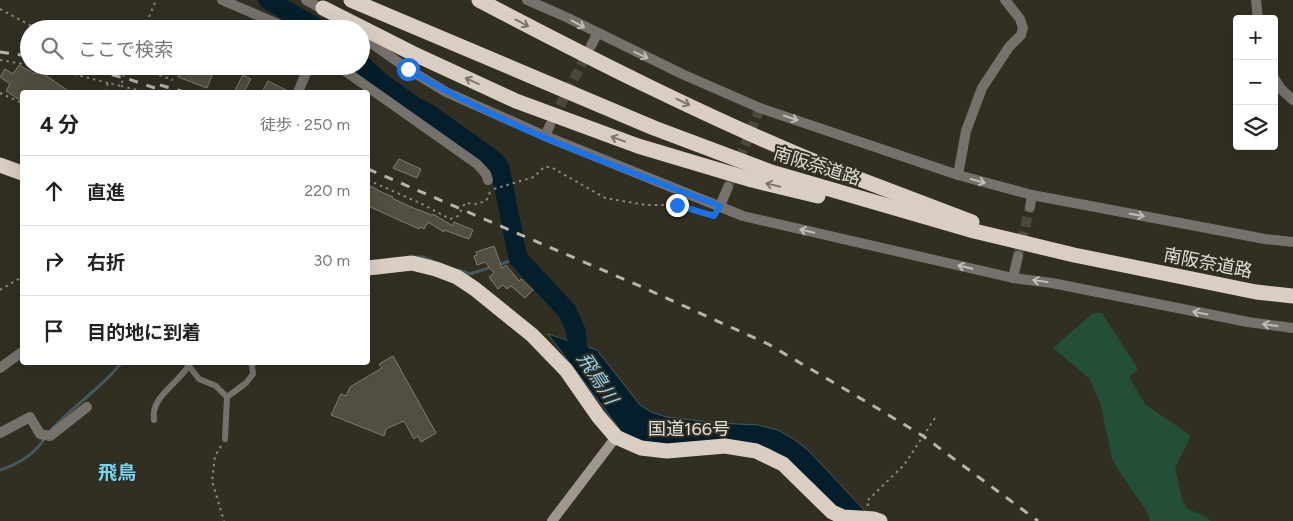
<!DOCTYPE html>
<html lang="ja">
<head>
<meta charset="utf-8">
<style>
  body { margin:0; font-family:Figtree,"Noto Sans JP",sans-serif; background:#f2f2f2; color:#222 }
  .controls { position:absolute; right:15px; top:15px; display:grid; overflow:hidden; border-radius:5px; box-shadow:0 5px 20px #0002 }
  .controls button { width:45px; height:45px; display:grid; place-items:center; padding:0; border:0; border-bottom:1px solid #e0e0e0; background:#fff; color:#222; font:25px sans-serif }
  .stop { position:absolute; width:15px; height:15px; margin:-11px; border:4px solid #1a73e8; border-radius:50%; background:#fff }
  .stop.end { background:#1a73e8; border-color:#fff; box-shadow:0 1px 5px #0008 }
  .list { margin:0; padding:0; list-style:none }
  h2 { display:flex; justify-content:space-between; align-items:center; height:65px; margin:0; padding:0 20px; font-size:21px }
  h2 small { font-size:16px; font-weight:400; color:#767676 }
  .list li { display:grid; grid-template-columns:32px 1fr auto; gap:15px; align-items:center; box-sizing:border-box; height:70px; padding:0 20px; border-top:1px solid #e0e0e0 }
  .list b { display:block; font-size:19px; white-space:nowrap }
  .list em { font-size:16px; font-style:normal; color:#767676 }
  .icon { flex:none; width:28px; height:28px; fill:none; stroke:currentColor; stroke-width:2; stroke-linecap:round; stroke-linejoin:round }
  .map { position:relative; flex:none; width:1293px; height:521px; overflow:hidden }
  .search { position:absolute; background:#fff; box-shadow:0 5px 20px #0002; left:20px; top:20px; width:350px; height:55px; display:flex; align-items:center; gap:12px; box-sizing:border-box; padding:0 18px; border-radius:28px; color:#767676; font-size:19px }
  .panel { position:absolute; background:#fff; box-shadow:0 5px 20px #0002; left:20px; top:90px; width:350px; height:275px; border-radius:5px }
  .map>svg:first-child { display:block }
  .green { fill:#234f39 }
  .water { fill:#041e2b; stroke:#46585f }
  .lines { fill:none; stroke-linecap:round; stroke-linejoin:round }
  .stream { stroke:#46585f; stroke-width:3 }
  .river { stroke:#041e2b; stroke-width:19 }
  .building { fill:#524f42; stroke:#817e70 }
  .street-tunnel { stroke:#4b493d; stroke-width:10; stroke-dasharray:10 5; stroke-linecap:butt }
  .path { stroke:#8a887e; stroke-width:2; stroke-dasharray:2.5 4; stroke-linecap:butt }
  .lane { stroke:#76716c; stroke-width:6 }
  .street { stroke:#76716c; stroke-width:10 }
  .secondary { stroke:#9f978f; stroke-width:10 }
  .highway { stroke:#dacec2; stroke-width:15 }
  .rail { stroke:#b6b4ab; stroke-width:3; stroke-dasharray:9 9; stroke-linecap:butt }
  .oneway { stroke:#7d766a }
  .oneway2 { stroke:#c1beb7 }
  .route { stroke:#1a73e8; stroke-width:6 }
  .labels { text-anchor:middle; stroke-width:4; stroke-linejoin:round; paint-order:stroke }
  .street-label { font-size:18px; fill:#e1dfd7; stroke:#312e22 }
  .water-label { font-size:19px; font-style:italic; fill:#95d3f5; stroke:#312e22 }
  .neighbourhood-label { font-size:19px; font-weight:bold; fill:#77d5f5; stroke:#312e22 }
</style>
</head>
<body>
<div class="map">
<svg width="1293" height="521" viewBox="0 0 1293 521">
  <rect width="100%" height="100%" fill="#312e22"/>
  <!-- green -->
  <polygon class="green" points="1093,313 1102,313 1138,369 1129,377 1145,404 1191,436 1175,467 1182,500 1188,509 1205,516 1211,521 1150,521 1148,513 1121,474 1112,458 1100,402 1089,378 1053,348"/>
  <!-- water -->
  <polygon class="water" points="548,334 597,350 640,405 651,412 666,417 719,423 758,425 778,430 795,440 809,451 866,512 848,521 784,458 770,449 751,443 656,445 636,439 622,432"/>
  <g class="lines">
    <!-- stream -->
    <g class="stream">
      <polyline points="415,257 422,257 433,261"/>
      <polyline points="498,265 518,258"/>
      <polyline points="458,270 470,274 492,267"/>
      <path d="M52 429C74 405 102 388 122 362"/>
      <path d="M0 470C19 464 34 455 45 438"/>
    </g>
    <!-- river -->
    <g class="river">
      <polyline points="268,0 319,29"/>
      <polyline points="361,64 382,83 414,106 428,113 494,160 500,168 518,258 567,311 576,331 578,350 590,365"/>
    </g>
  </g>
  <!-- building -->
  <g class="building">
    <polygon points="19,65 35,74 38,70 70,92 22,92 22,101 15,97 6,91 10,84 0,77 5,69 13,74"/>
    <polygon points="182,66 216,66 207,88 178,77"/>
    <polygon points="243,75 251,79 244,92 234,92"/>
    <polygon points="268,81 290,92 262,92"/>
    <polygon points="399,159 421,169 417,178 393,168"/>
    <polygon points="368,185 377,189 377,190 393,197 392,198 411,207 432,215 433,214 453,226 454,222 473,230 469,239 444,230 444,232 428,222 424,229 420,227 419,229 368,206"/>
    <polygon points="494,246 502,268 506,265 519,281 521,279 533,290 525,298 511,286 507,289 503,285 498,289 489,277 494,273 485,262 477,265 474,256 477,255 476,252"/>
    <polygon points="393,356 436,433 421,442 418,436 414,439 404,421 386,429 384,436 331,415 341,394 346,396 350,387 382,368 379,364"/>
  </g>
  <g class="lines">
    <!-- street-tunnel -->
    <g class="street-tunnel">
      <polyline points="553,119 589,50"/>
      <polyline points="728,187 760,108"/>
      <polyline points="1018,256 1030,207"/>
    </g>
    <!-- path -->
    <g class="path">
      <polyline points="0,9 37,29"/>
      <polyline points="144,29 156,0"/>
      <polyline points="0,60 29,65"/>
      <polyline points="36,66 66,72 108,83"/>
      <polyline points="135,66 173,80"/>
      <polyline points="121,86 145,92"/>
      <polyline points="105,92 108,83 121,86 126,66"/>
      <polyline points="0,93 22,103"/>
      <polyline points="368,180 422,204 450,219 458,216 465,203 476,204 486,201 491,190"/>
      <polyline points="494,189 534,177 544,167 551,167 605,198 646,205 677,205 708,214"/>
      <polyline points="0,290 22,277"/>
      <polyline points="221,446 215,456 212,481 224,521"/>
      <polyline points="868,506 867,501 904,465 935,418"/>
    </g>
    <!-- lane -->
    <g class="lane">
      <polyline points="189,366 199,379 216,386 227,397"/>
      <path d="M154 420C150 396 180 383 191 362"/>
      <polyline points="225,439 227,397 246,383 253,374 252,366 254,362"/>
    </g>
    <!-- street -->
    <g class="street">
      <polyline points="222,0 290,29"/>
      <polyline points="306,0 328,12"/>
      <polyline points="527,0 566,17 682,74 760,108 958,175 1032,195 1265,239 1293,242"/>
      <polyline points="1256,0 1258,19"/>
      <polyline points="361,36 408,69 446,92 545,136 743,216 1013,278 1052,283 1248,322 1293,328"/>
      <polyline points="591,46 597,34"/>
      <polyline points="338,66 477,164 486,174 488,180"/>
      <polyline points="1274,78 1281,89 1293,100"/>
      <polyline points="298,92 309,66"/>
      <polyline points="545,136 550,125"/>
      <polyline points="958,175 966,131 982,88 1009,47 1021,35 1023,28 1020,19 1005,0"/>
      <polyline points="720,206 728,187"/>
      <polyline points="1030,207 1032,195"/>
      <polyline points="1013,278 1018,256"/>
      <polyline points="0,368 22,352"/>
      <polyline points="0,433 30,417 40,434 50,436 87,407"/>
    </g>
    <!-- secondary -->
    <polyline class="secondary" points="552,521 616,437"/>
    <!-- highway -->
    <g class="highway">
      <polyline points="351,0 654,128 771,172 974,231 1074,255 1256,292 1293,296"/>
      <path d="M479 0C593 60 710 119 830 168 877 186 925 204 972 222"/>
      <polyline points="323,8 412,53 516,101 638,146 752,180 818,196"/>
      <polyline points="0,165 22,173"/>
      <polyline points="368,268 412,263 436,269 457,277 475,289 532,335 566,370 598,416 616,437 641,448 667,451 725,446 756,451 783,464 832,512 843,517 874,519 880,521"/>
    </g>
    <!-- rail -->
    <g class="rail">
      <polyline points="0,52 29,56"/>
      <polyline points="77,66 128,79 167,92"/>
      <polyline points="160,85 184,92"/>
      <polyline points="368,169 642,287 768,344 882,411 923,436 1038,521"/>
    </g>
  </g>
  <!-- one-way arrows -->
  <defs><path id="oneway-shaft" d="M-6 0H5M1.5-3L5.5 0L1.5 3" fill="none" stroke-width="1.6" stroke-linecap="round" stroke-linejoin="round" transform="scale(1.25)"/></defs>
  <g class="oneway">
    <use href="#oneway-shaft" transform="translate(522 23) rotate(28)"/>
    <use href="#oneway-shaft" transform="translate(472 81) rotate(-155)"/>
    <use href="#oneway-shaft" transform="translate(683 102) rotate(26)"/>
    <use href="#oneway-shaft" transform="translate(618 139) rotate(-160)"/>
    <use href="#oneway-shaft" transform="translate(773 185) rotate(-166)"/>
  </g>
  <g class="oneway2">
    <use href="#oneway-shaft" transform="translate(578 24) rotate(28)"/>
    <use href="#oneway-shaft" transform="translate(641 55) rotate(25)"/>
    <use href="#oneway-shaft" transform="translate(791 118) rotate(19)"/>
    <use href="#oneway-shaft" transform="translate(978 181) rotate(15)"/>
    <use href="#oneway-shaft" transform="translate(1137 215) rotate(10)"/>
    <use href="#oneway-shaft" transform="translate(807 231) rotate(-167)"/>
    <use href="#oneway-shaft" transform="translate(965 267) rotate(-167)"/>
    <use href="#oneway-shaft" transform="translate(1040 281) rotate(-172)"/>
    <use href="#oneway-shaft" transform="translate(1200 313) rotate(-169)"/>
    <use href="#oneway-shaft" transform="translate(1270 325) rotate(-172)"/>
  </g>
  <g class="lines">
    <!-- route -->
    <path class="route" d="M408 69C505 128 614 165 720 206L714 216 677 205"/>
  </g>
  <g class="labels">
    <!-- street labels -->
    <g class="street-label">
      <text transform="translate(817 166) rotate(17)" y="6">南阪奈道路</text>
      <text transform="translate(1208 263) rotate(11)" y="6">南阪奈道路</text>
      <text x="689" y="435">国道166号</text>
    </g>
    <!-- water labels -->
    <g class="water-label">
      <text transform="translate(598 378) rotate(57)" y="7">飛鳥川</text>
    </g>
    <!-- neighbourhood labels -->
    <g class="neighbourhood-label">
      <text x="117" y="479">飛鳥</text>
    </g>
  </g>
</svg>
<div class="controls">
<button>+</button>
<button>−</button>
<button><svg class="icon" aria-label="layers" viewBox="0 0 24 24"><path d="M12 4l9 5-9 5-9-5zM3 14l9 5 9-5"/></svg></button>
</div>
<div class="stop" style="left:408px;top:69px"></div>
<div class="stop end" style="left:677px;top:205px"></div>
<div class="search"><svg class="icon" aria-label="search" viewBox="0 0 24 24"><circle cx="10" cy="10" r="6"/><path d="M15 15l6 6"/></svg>ここで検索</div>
<section class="panel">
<h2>4 分<small>徒歩 · 250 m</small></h2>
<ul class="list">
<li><svg class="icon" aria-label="ahead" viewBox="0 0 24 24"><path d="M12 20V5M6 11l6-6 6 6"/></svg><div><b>直進</b></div><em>220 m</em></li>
<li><svg class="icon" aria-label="right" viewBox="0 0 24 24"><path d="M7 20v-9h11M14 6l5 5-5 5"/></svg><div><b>右折</b></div><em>30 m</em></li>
<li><svg class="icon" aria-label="arrive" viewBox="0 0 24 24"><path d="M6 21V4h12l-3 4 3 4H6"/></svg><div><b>目的地に到着</b></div></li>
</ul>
</section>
</div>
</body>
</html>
